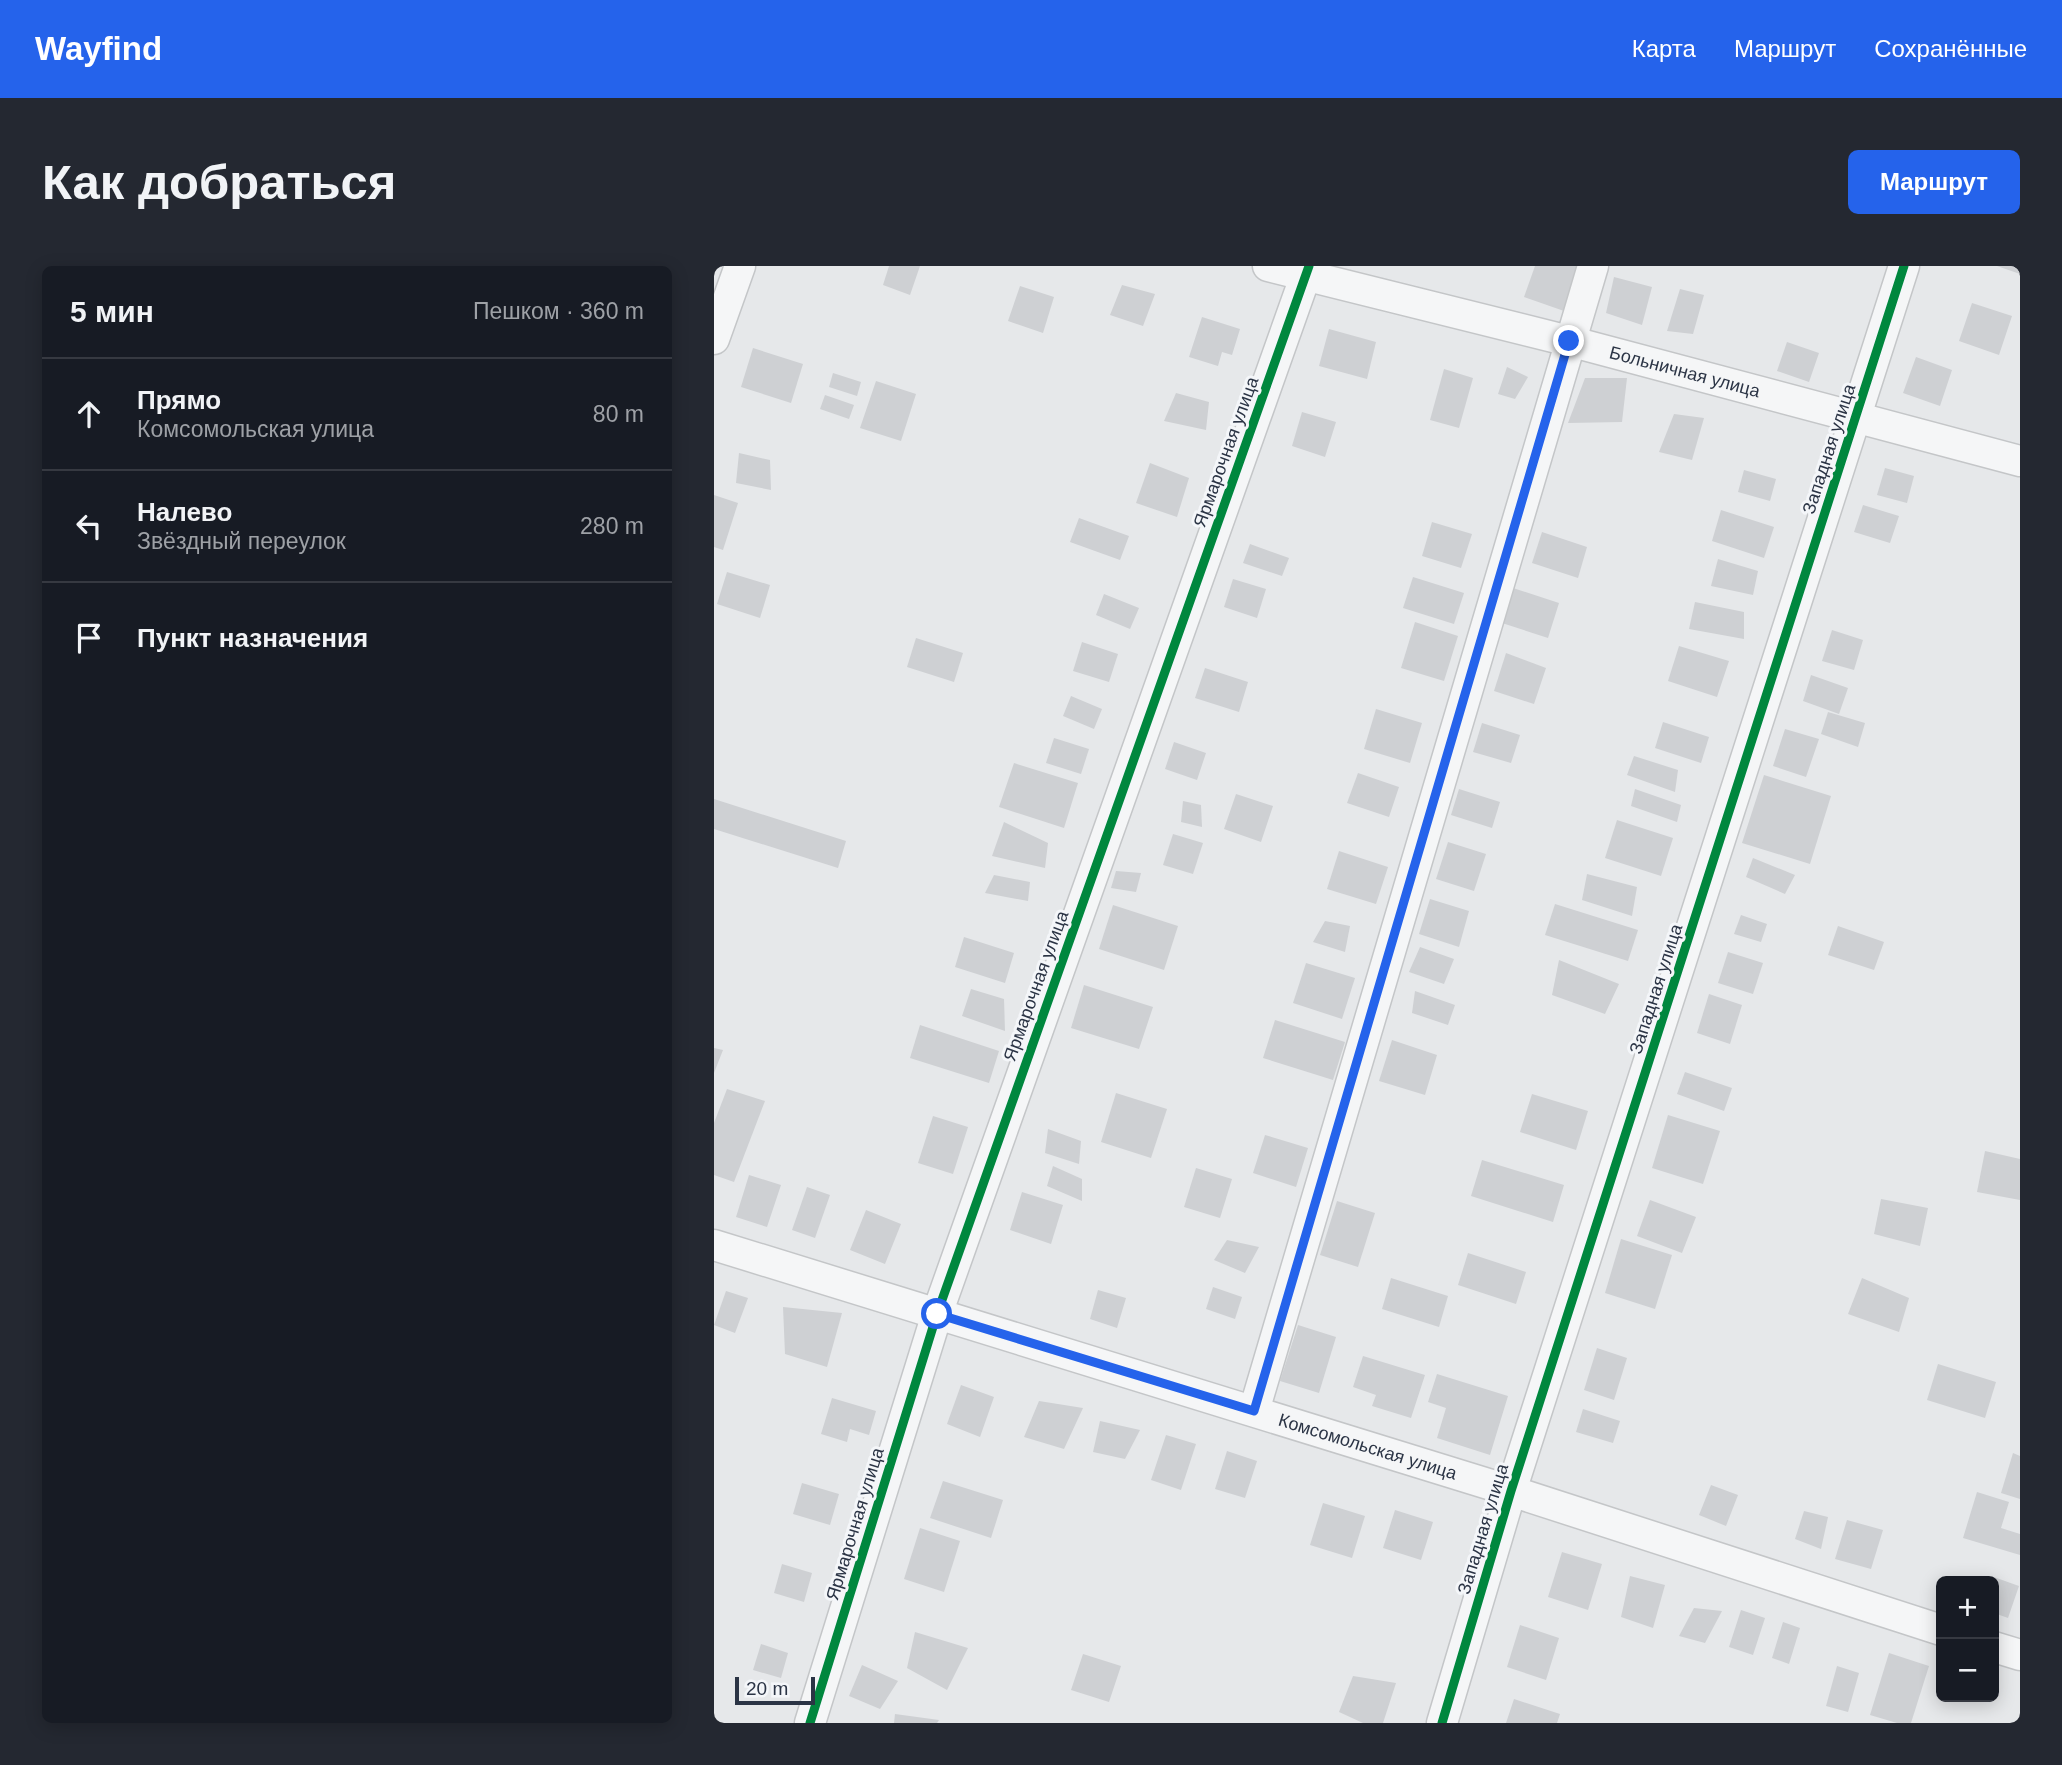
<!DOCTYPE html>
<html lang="ru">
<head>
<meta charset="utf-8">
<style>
  body { margin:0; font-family:Helvetica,sans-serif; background:#242831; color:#f1f3f6 }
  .controls { position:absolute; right:21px; bottom:21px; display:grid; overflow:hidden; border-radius:10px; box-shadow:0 4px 18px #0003 }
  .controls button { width:63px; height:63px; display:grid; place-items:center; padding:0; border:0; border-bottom:2px solid #363941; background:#171b24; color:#f1f3f6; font:35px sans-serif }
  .scale { position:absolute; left:21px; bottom:18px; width:80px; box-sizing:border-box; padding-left:7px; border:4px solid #2b3445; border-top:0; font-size:19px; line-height:24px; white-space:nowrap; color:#2b3445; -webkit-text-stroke:5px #f4f6f9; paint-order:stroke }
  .stop { position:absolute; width:21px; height:21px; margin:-16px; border:5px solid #2563eb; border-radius:50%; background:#fff }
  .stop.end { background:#2563eb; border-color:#fff; box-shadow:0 2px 7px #0008 }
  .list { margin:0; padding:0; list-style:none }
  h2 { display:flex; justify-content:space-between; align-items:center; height:91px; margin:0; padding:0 28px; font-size:30px }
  h2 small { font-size:23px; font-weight:400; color:#9ea1a6 }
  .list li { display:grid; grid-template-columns:46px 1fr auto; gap:21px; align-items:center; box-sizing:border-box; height:112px; padding:0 28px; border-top:2px solid #363941 }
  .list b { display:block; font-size:26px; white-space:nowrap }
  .list p { margin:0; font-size:23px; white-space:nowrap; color:#9ea1a6 }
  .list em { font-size:23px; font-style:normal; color:#9ea1a6 }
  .icon { flex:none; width:38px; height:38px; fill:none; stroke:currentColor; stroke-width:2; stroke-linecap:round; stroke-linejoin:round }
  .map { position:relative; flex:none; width:1306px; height:1457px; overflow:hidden; border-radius:10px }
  header { display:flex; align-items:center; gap:42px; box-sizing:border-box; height:98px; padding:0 35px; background:#2563eb; color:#fff }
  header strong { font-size:33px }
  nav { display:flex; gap:38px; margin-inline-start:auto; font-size:24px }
  .intro { display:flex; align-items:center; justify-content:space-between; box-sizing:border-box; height:168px; padding:0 42px }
  h1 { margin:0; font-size:49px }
  .button { padding:18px 32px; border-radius:10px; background:#2563eb; color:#fff; font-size:24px; font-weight:700 }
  main { display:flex; gap:42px; padding:0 42px }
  aside { flex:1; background:#171b24; border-radius:10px; box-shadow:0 4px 18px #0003 }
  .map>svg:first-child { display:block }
  .building { fill:#ced0d3 }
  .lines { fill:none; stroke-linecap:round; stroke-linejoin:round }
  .minor-casing { stroke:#c4c6c8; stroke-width:33 }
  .minor { stroke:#f5f6f7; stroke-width:30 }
  .cycleway-casing { stroke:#f4f6f9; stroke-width:13 }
  .cycleway { stroke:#00873e; stroke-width:9 }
  .route { stroke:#2563eb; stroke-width:9 }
  .labels { text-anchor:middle; stroke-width:6; stroke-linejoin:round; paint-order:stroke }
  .street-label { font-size:18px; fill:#2b3445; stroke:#f4f6f9 }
</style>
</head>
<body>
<header>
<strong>Wayfind</strong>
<nav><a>Карта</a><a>Маршрут</a><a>Сохранённые</a></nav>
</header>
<div class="intro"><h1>Как добраться</h1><a class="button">Маршрут</a></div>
<main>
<aside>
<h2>5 мин<small>Пешком · 360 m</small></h2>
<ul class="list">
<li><svg class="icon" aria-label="ahead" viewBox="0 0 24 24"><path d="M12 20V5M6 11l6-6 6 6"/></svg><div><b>Прямо</b><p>Комсомольская улица</p></div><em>80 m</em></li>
<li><svg class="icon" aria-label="left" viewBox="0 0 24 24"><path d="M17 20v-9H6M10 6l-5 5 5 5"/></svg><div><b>Налево</b><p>Звёздный переулок</p></div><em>280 m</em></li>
<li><svg class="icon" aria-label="arrive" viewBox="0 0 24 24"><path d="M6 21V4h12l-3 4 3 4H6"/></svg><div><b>Пункт назначения</b></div></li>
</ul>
</aside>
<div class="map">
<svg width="1306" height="1457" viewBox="0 0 1306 1457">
  <rect width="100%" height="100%" fill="#e6e8ea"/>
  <!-- building -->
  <g class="building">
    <polygon points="175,0 206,0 196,29 169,19"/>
    <polygon points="821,0 865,0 850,45 810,31"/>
    <polygon points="1283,0 1306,0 1306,8"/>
    <polygon points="900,11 938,21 928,59 892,47"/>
    <polygon points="408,19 441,28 429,60 396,49"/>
    <polygon points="306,20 340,31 329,67 294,55"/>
    <polygon points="966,23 990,29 979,68 953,65"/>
    <polygon points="1258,37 1298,50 1285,89 1245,75"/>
    <polygon points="488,51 526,63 518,89 508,86 504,100 475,91"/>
    <polygon points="615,63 662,76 653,113 605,100"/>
    <polygon points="1073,76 1105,87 1095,116 1063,105"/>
    <polygon points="39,82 89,98 77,137 27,121"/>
    <polygon points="1202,91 1238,104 1226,140 1189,127"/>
    <polygon points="793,101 814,111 801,133 784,128"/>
    <polygon points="730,103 759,112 745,162 716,154"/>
    <polygon points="119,107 147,116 143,130 115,121"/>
    <polygon points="871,112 913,112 908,156 854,157"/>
    <polygon points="162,115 202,128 187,175 146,162"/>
    <polygon points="462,127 495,136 492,164 450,155"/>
    <polygon points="111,129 140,139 135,153 106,143"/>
    <polygon points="588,146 622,156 611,191 578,180"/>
    <polygon points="960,148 990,152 978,194 945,186"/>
    <polygon points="25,187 56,194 57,224 22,217"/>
    <polygon points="436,197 475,212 463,251 422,237"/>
    <polygon points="1171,202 1200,210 1193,237 1163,229"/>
    <polygon points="1030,204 1062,213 1056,235 1024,226"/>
    <polygon points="0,229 24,237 9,284 0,281"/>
    <polygon points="1149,239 1185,250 1176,277 1140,266"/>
    <polygon points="1007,244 1060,261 1050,292 998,275"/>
    <polygon points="365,252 415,270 406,294 356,276"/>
    <polygon points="718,256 758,268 747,302 708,290"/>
    <polygon points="828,266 873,281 864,312 818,297"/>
    <polygon points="536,278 575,292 568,310 529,297"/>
    <polygon points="1004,293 1044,305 1039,329 997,320"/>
    <polygon points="13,306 56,319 46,352 3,338"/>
    <polygon points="699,311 750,327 740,358 689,342"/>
    <polygon points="519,313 552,323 543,352 510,341"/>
    <polygon points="799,322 845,337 834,372 788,357"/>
    <polygon points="390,328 425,342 416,363 382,349"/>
    <polygon points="981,336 1030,346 1030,373 975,363"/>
    <polygon points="701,356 744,370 730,415 687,402"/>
    <polygon points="1118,364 1149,374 1140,404 1108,395"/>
    <polygon points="202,372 249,387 240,416 193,401"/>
    <polygon points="368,376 404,388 395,416 359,405"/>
    <polygon points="965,380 1015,395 1003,431 954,415"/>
    <polygon points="792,387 832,402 820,438 780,425"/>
    <polygon points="491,402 534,416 525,446 481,432"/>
    <polygon points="1097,409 1134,422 1125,448 1089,435"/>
    <polygon points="357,430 388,443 380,463 349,450"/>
    <polygon points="662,443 708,457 696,497 650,483"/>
    <polygon points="1114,446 1151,457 1144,481 1107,468"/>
    <polygon points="949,456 995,471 987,497 941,482"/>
    <polygon points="768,457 806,469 797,497 759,486"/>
    <polygon points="1071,463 1105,473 1092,511 1059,500"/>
    <polygon points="340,472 375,483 367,508 332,497"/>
    <polygon points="460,476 492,487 483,514 451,503"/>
    <polygon points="920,490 964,504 961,526 913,509"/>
    <polygon points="300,497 364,517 350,562 285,541"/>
    <polygon points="644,507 685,521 675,551 633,537"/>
    <polygon points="1050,509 1117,530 1096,598 1028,577"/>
    <polygon points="745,523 786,536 778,562 737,549"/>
    <polygon points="921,523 967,539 963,556 917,540"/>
    <polygon points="522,528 559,540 547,576 510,563"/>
    <polygon points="0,533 132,575 124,602 0,563"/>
    <polygon points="469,535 487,539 488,561 467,556"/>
    <polygon points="903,554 959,572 947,610 891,592"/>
    <polygon points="290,556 334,577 331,602 278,590"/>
    <polygon points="459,568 489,577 479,608 449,599"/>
    <polygon points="734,576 772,588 760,625 722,613"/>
    <polygon points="625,585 674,601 662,638 613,623"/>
    <polygon points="1039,592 1081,609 1071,628 1032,611"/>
    <polygon points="402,605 427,607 422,626 397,622"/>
    <polygon points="873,608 923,621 918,650 868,634"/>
    <polygon points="280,609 316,616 314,635 271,627"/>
    <polygon points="716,633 755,645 745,681 705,668"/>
    <polygon points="841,638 924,664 914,695 831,669"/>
    <polygon points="399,639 464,660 450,704 385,683"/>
    <polygon points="1027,649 1053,658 1047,676 1020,668"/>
    <polygon points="611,655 636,660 631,686 599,676"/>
    <polygon points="1124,660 1170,676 1160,704 1114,689"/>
    <polygon points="250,671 300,687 291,717 241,701"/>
    <polygon points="706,681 740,693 730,718 695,706"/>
    <polygon points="1014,686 1049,697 1039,728 1004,717"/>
    <polygon points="845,694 905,718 891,748 838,729"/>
    <polygon points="592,697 641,712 628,753 579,737"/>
    <polygon points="370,719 439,741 425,783 357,762"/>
    <polygon points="257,723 290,733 291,765 248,750"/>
    <polygon points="701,725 741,739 734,759 698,747"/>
    <polygon points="995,728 1028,739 1016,778 983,767"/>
    <polygon points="561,754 631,776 619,814 549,792"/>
    <polygon points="206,759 285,785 275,817 196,792"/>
    <polygon points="678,774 723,789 711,829 665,815"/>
    <polygon points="0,782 9,784 0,807"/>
    <polygon points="971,806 1018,822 1010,845 963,828"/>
    <polygon points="13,823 51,835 20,916 0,909 0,857"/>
    <polygon points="402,827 453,843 437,892 387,876"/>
    <polygon points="818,828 874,845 862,884 806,866"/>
    <polygon points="954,849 1006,865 989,918 938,902"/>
    <polygon points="219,850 254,861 239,908 204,897"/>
    <polygon points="334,863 367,875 365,898 331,887"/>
    <polygon points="551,869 594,882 582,921 539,907"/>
    <polygon points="1271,885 1306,893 1306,934 1263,926"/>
    <polygon points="768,894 850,919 839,956 757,930"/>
    <polygon points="339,900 368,913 368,935 333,920"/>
    <polygon points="482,902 518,913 506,952 470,941"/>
    <polygon points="35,909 67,919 53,961 22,951"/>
    <polygon points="93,921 116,929 101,972 78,964"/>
    <polygon points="308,926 349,939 337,978 296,964"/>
    <polygon points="1167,933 1214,942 1206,980 1160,968"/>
    <polygon points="936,934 982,951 968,987 923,970"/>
    <polygon points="623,935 661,947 644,1001 606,989"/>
    <polygon points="152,944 187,958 171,998 136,984"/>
    <polygon points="907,973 958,989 941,1043 891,1027"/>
    <polygon points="513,974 545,981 531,1007 500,994"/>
    <polygon points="754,987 812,1006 802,1038 744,1019"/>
    <polygon points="677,1012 734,1030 725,1061 668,1043"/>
    <polygon points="1148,1012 1195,1032 1185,1066 1134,1048"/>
    <polygon points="499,1021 528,1031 521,1053 492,1043"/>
    <polygon points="384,1024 412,1032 403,1062 376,1053"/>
    <polygon points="12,1025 34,1032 21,1067 0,1059"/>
    <polygon points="69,1041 128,1047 113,1101 71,1088"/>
    <polygon points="584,1059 622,1071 605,1127 566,1115"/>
    <polygon points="883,1082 913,1092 900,1134 870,1124"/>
    <polygon points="649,1090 711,1109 697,1152 658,1140 662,1129 639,1121"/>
    <polygon points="1224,1098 1282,1116 1271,1152 1213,1134"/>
    <polygon points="723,1108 794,1130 776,1189 723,1172 732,1142 714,1136"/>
    <polygon points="247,1119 280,1131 266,1171 233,1158"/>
    <polygon points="118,1132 162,1145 155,1169 136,1163 133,1176 107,1168"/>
    <polygon points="325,1135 369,1142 350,1183 310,1171"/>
    <polygon points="869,1143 906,1155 899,1177 862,1166"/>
    <polygon points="386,1155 426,1164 411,1193 379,1186"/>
    <polygon points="452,1169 482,1178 467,1224 437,1214"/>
    <polygon points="513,1185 543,1195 531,1232 501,1223"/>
    <polygon points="1299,1187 1306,1190 1306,1233 1287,1227"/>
    <polygon points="229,1215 289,1234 277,1272 216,1252"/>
    <polygon points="88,1217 125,1228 116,1259 79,1248"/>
    <polygon points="997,1219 1024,1229 1012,1260 985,1249"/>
    <polygon points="1263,1226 1295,1236 1287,1262 1306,1268 1306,1289 1249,1272"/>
    <polygon points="609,1237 651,1250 638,1292 596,1279"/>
    <polygon points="681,1244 719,1256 707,1294 669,1282"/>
    <polygon points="1090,1245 1114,1251 1107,1283 1081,1273"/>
    <polygon points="1133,1254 1169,1264 1157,1303 1121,1293"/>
    <polygon points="206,1262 246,1275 230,1326 190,1313"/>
    <polygon points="848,1286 888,1298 874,1344 834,1331"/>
    <polygon points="68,1298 98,1307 90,1336 60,1327"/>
    <polygon points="916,1310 951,1319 939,1362 907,1351"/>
    <polygon points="1277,1310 1305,1320 1294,1352 1280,1347 1280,1315 1275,1315"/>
    <polygon points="980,1342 1008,1345 991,1377 965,1370"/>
    <polygon points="1027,1344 1051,1352 1039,1389 1015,1381"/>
    <polygon points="1069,1356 1086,1362 1075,1398 1058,1392"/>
    <polygon points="806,1359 845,1372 832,1414 793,1401"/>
    <polygon points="201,1366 254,1382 233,1424 193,1402"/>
    <polygon points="47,1378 74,1387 67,1412 39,1404"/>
    <polygon points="1175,1387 1215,1400 1197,1457 1183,1457 1156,1449"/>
    <polygon points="369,1388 407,1400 395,1436 357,1424"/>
    <polygon points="148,1399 184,1415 166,1443 135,1430"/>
    <polygon points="1123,1400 1145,1407 1134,1446 1112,1440"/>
    <polygon points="639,1410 682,1417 669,1457 649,1457 625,1446"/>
    <polygon points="800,1433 846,1448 843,1457 792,1457"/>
    <polygon points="181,1448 225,1454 223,1457 180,1457"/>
  </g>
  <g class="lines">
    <defs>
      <g id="minor">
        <path id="s1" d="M554 0 855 75 1306 195"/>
        <polyline points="0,73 26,0"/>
        <path id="s2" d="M0 979 797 1225 1227 1364"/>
        <polyline points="540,1145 879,0"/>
        <polyline points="1280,1381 1306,1389"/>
        <polyline points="96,1457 223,1048 595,0"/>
        <polyline points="728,1457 797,1225 1190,0"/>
      </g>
    </defs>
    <!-- minor casing -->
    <use href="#minor" class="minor-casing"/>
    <!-- minor -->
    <use href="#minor" class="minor"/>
    <defs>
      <g id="cycleway">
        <polyline points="96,1457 223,1048 595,0"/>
        <polyline points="728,1457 797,1225 1190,0"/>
      </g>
    </defs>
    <!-- cycleway casing -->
    <use href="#cycleway" class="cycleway-casing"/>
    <!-- cycleway -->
    <use href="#cycleway" class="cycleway"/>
  </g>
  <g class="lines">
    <!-- route -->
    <polyline class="route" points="223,1048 540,1145 855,75"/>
  </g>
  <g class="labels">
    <!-- street labels -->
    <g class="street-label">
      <text dy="6" stroke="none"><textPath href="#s1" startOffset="430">Больничная улица</textPath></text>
      <text transform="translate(1115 183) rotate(-72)" y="6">Западная улица</text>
      <text transform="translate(512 186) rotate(-70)" y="6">Ярмарочная улица</text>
      <text transform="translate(322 720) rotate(-70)" y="6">Ярмарочная улица</text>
      <text transform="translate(942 723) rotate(-72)" y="6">Западная улица</text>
      <text dy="6" stroke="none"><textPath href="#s2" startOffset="684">Комсомольская улица</textPath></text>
      <text transform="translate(141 1258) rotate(-73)" y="6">Ярмарочная улица</text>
      <text transform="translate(769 1263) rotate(-73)" y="6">Западная улица</text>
    </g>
  </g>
</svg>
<div class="controls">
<button>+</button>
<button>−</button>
</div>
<div class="scale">20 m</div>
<div class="stop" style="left:223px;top:1048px"></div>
<div class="stop end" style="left:855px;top:75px"></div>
</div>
</main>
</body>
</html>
